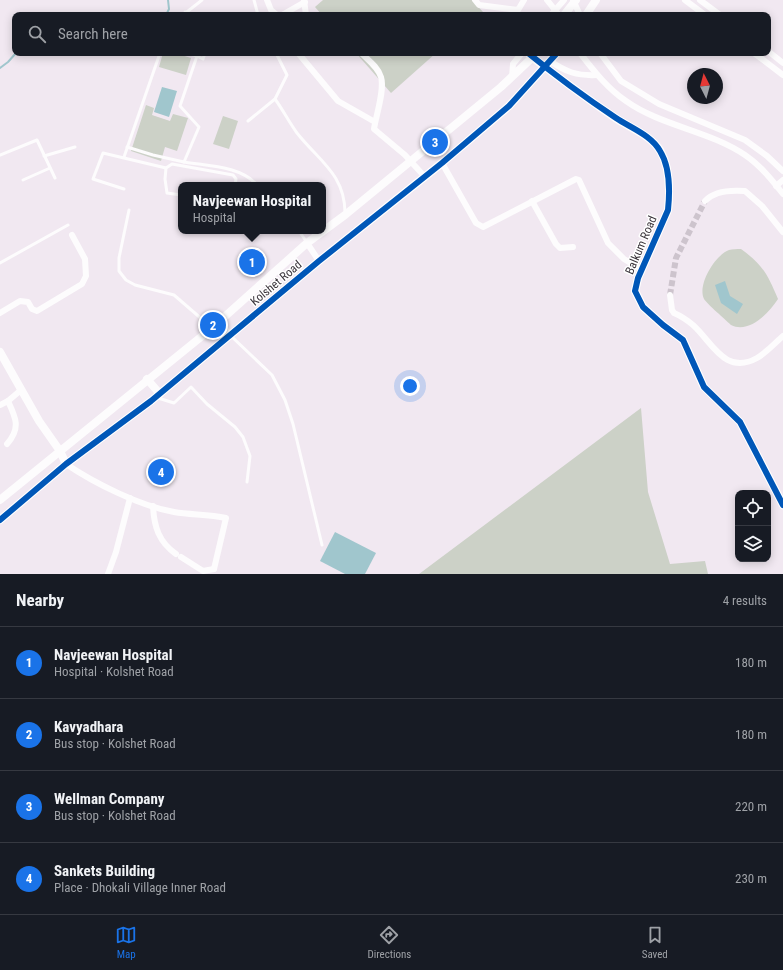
<!DOCTYPE html>
<html lang="en">
<head>
<meta charset="utf-8">
<style>
  body { margin:0; font-family:"Roboto Condensed",sans-serif; background:#20242c; color:#f1f3f6 }
  .controls { position:absolute; right:12px; bottom:12px; display:grid; overflow:hidden; border-radius:8px; box-shadow:0 2px 10px #0003 }
  .controls button { width:36px; height:36px; display:grid; place-items:center; padding:0; border:0; border-bottom:1px solid #363941; background:#171b24; color:#f1f3f6; font:20px sans-serif }
  .compass { position:absolute; left:687px; top:68px; width:36px; height:36px; border-radius:50%; background:#171b24; box-shadow:0 2px 10px #0003; rotate:354deg }
  .you { position:absolute; left:410px; top:386px; width:14px; height:14px; margin:-10px; border:3px solid #fff; border-radius:50%; background:#1a73e8; box-shadow:0 0 0 6px #1a73e833 }
  .badge { display:grid; place-items:center; width:26px; height:26px; border-radius:50%; background:#1a73e8; color:#fff; font-size:13px; font-weight:700 }
  .pin { position:absolute; translate:-50% -50%; border:2px solid #fff; box-shadow:0 1px 4px #0006 }
  .popup { position:absolute; left:178px; top:182px; width:148px; height:52px; box-sizing:border-box; display:grid; place-content:center; border-radius:8px; background:#171b24; filter:drop-shadow(0 1px 3px #0005); font-size:13px; white-space:nowrap; color:#9ea1a6 }
  .popup b { font-size:15px; color:#f1f3f6 }
  .popup::after { content:''; position:absolute; left:50%; top:100%; margin-left:-8px; border:8px solid transparent; border-top-color:#171b24 }
  .list { margin:0; padding:0; list-style:none }
  h2 { display:flex; justify-content:space-between; align-items:center; height:52px; margin:0; padding:0 16px; font-size:17px }
  h2 small { font-size:13px; font-weight:400; color:#9ea1a6 }
  .list li { display:grid; grid-template-columns:26px 1fr auto; gap:12px; align-items:center; box-sizing:border-box; height:72px; padding:0 16px; border-top:1px solid #363941 }
  .list b { display:block; font-size:15px; white-space:nowrap }
  .list p { margin:0; font-size:13px; white-space:nowrap; color:#9ea1a6 }
  .list em { font-size:13px; font-style:normal; color:#9ea1a6 }
  .icon { flex:none; width:22px; height:22px; fill:none; stroke:currentColor; stroke-width:2; stroke-linecap:round; stroke-linejoin:round }
  .map { position:relative; flex:none; width:783px; height:574px; overflow:hidden }
  .search { position:absolute; background:#171b24; box-shadow:0 2px 10px #0003; left:12px; right:12px; top:12px; height:44px; display:flex; align-items:center; gap:10px; box-sizing:border-box; padding:0 14px; border-radius:8px; color:#9ea1a6; font-size:15px }
  .sheet { height:340px; background:#171b24 }
  nav { display:flex; justify-content:space-around; align-items:center; box-sizing:border-box; height:56px; border-top:1px solid #363941; background:#171b24; font-size:11px; color:#9ea1a6 }
  nav a { display:grid; justify-items:center; gap:2px }
  nav .on { color:#1a73e8 }
  .map>svg:first-child { display:block }
  .green { fill:#ccd1c7 }
  .water { fill:#a0c6cd }
  .lines { fill:none; stroke-linecap:round; stroke-linejoin:round }
  .stream { stroke:#a0c6cd; stroke-width:2 }
  .minor-tunnel { stroke:#cdc4cd; stroke-width:6; stroke-dasharray:6 3; stroke-linecap:butt }
  .service { stroke:#fdfcfd; stroke-width:3 }
  .minor { stroke:#fdfcfd; stroke-width:6 }
  .tertiary { stroke:#fdfcfd; stroke-width:8 }
  .cycleway-casing { stroke:#fff; stroke-width:8 }
  .cycleway { stroke:#0057b8; stroke-width:6 }
  .labels { text-anchor:middle; stroke-width:3; stroke-linejoin:round; paint-order:stroke }
  .street-label { font-size:12px; fill:#3b353c; stroke:#fff }
</style>
</head>
<body>
<div class="map">
<svg width="783" height="574" viewBox="0 0 783 574">
  <rect width="100%" height="100%" fill="#f1e8f1"/>
  <!-- green -->
  <g class="green">
    <polygon points="323,0 472,0 483,12 480,15 322,15 315,7"/>
    <polygon points="163,53 175,53 191,58 186,75 159,67"/>
    <polygon points="356,53 436,53 391,93"/>
    <polygon points="146,105 154,108 152,115 170,121 173,114 188,118 177,151 165,147 161,161 131,151"/>
    <polygon points="223,116 238,121 229,149 213,144"/>
    <path d="M741 249C763 265 768 275 778 299 769 313 749 334 731 325 725 319 708 305 704 299 697 285 715 255 729 250 732 249 737 249 741 249Z"/>
    <polygon points="641,408 648,492 670,564 705,561 708,574 419,574"/>
  </g>
  <!-- water -->
  <g class="water">
    <polygon points="162,87 177,91 169,117 154,112"/>
    <polygon points="725,281 730,296 743,304 737,314 721,303 715,285"/>
    <polygon points="335,532 376,553 365,574 345,574 320,561"/>
  </g>
  <g class="lines">
    <!-- stream -->
    <g class="stream">
      <polyline points="166,15 169,9 168,0"/>
      <polyline points="0,68 8,62 16,53"/>
    </g>
    <!-- minor-tunnel -->
    <polyline class="minor-tunnel" points="670,295 676,258 705,201"/>
    <!-- service -->
    <g class="service">
      <polyline points="254,0 258,15"/>
      <polyline points="185,12 195,15"/>
      <polyline points="183,15 202,0"/>
      <path d="M276 53 287 75 275 99C283 110 289 122 297 133 318 160 345 174 345 213"/>
      <polyline points="197,56 203,59 205,53"/>
      <polyline points="248,121 275,99"/>
      <polyline points="127,147 153,155 184,162 199,127 180,106 197,56 186,53"/>
      <polyline points="0,155 37,140 55,178"/>
      <polyline points="44,156 75,147"/>
      <polyline points="124,157 160,53"/>
      <path d="M184 162C208 166 241 166 257 185"/>
      <polyline points="23,180 50,168"/>
      <polyline points="124,189 93,179 103,153 166,168"/>
      <polyline points="181,195 167,193 165,179 166,168 172,164 233,175 236,179 235,185"/>
      <polyline points="129,210 119,258 119,271 126,280 135,285 174,295 211,327"/>
      <polyline points="299,231 306,241"/>
      <polyline points="0,263 68,225"/>
      <polyline points="231,336 272,375 285,400 293,424 322,545"/>
      <polyline points="158,398 174,403 191,387 207,404 235,427 243,437 250,456 247,482"/>
    </g>
    <!-- minor -->
    <g class="minor">
      <polyline points="267,0 271,10 277,15"/>
      <polyline points="304,0 306,15"/>
      <polyline points="475,0 479,5 518,10 524,0"/>
      <polyline points="547,0 559,15"/>
      <polyline points="573,0 580,15"/>
      <polyline points="685,0 705,15"/>
      <polyline points="700,0 720,15"/>
      <polyline points="282,15 305,2"/>
      <polyline points="551,15 564,0"/>
      <polyline points="768,51 783,63"/>
      <polyline points="298,53 338,101 375,122"/>
      <path d="M361 53C368 60 378 67 381 77 385 90 376 115 374 129L405 155 425 177"/>
      <path d="M580 53C594 71 607 88 626 101 661 126 710 131 745 155 760 165 772 180 783 194"/>
      <polyline points="600,53 621,81 659,104 745,140 767,156 783,171"/>
      <polyline points="754,53 783,75"/>
      <path d="M550 61C566 72 577 76 597 75"/>
      <polyline points="512,77 513,64 522,53"/>
      <polyline points="442,163 476,223 483,227 576,179 579,180 608,243 624,259 642,270"/>
      <polyline points="776,186 783,180"/>
      <polyline points="532,201 556,244 560,248 573,247"/>
      <path d="M705 201C715 190 732 190 745 191L762 206 783 232"/>
      <polyline points="307,243 319,261"/>
      <path d="M670 295 672 310 674 313C681 316 687 320 693 325 712 342 725 376 757 358 766 353 775 343 783 336"/>
      <polyline points="0,313 20,301 28,302 32,309 37,311 82,284 86,276 85,259 72,235"/>
      <polyline points="219,322 231,336"/>
      <polyline points="8,401 21,390"/>
      <path d="M0 405 8 401C16 418 21 428 7 444"/>
      <path d="M66 464C94 483 140 506 174 512 191 515 208 514 226 518L214 569"/>
      <path d="M153 506C154 527 159 542 176 554"/>
      <polyline points="181,557 203,571 214,569"/>
      <polyline points="108,574 116,552 130,498"/>
    </g>
    <!-- tertiary -->
    <g class="tertiary">
      <polyline points="564,15 576,0"/>
      <polyline points="586,15 596,0"/>
      <path d="M533 58C560 78 587 99 615 118 630 128 650 135 660 150 670 167 670 191 668 210L638 278 635 291 643 307 663 325 683 340 704 387 740 422 783 505"/>
      <polyline points="0,352 39,421 60,451 66,464"/>
      <polyline points="147,379 160,394"/>
      <polyline points="0,500 212,328 307,243 345,215 501,87 537,53"/>
      <polyline points="0,520 66,464 151,401 319,261 442,163 509,106 557,53"/>
    </g>
    <defs>
      <g id="cycleway">
        <path d="M528 53C556 76 586 98 616 118 631 128 651 135 660 151 670 167 670 191 668 210L638 278 635 291 643 307 663 325 683 340 704 387 740 422 783 505"/>
        <polyline points="0,520 66,464 151,401 319,261 442,163 509,106 557,53"/>
      </g>
    </defs>
    <!-- cycleway casing -->
    <use href="#cycleway" class="cycleway-casing"/>
    <!-- cycleway -->
    <use href="#cycleway" class="cycleway"/>
  </g>
  <g class="labels">
    <!-- street labels -->
    <g class="street-label">
      <text transform="translate(641 245) rotate(-67)" y="4">Balkum Road</text>
      <text transform="translate(276 283) rotate(-40)" y="4">Kolshet Road</text>
    </g>
  </g>
</svg>
<div class="controls">
<button><svg class="icon" aria-label="locate" viewBox="0 0 24 24"><circle cx="12" cy="12" r="6"/><path d="M12 2v4M12 18v4M2 12h4M18 12h4"/></svg></button>
<button><svg class="icon" aria-label="layers" viewBox="0 0 24 24"><path d="M12 4l9 5-9 5-9-5zM3 14l9 5 9-5"/></svg></button>
</div>
<svg class="compass" viewBox="-18 -18 36 36"><path d="M0-13l5 13h-10z" fill="#e53935"/><path d="M0 13l5-13h-10z" fill="#9ea1a6"/></svg>
<div class="you"></div>
<div class="pin badge" style="left:252px;top:262px">1</div>
<div class="popup"><b>Navjeewan Hospital</b>Hospital</div>
<div class="pin badge" style="left:213px;top:325px">2</div>
<div class="pin badge" style="left:435px;top:142px">3</div>
<div class="pin badge" style="left:161px;top:472px">4</div>
<div class="search"><svg class="icon" aria-label="search" viewBox="0 0 24 24"><circle cx="10" cy="10" r="6"/><path d="M15 15l6 6"/></svg>Search here</div>
</div>
<section class="sheet">
<h2>Nearby<small>4 results</small></h2>
<ul class="list">
<li><span class="badge">1</span><div><b>Navjeewan Hospital</b><p>Hospital · Kolshet Road</p></div><em>180 m</em></li>
<li><span class="badge">2</span><div><b>Kavyadhara</b><p>Bus stop · Kolshet Road</p></div><em>180 m</em></li>
<li><span class="badge">3</span><div><b>Wellman Company</b><p>Bus stop · Kolshet Road</p></div><em>220 m</em></li>
<li><span class="badge">4</span><div><b>Sankets Building</b><p>Place · Dhokali Village Inner Road</p></div><em>230 m</em></li>
</ul>
</section>
<nav>
<a class="on"><svg class="icon" aria-label="map" viewBox="0 0 24 24"><path d="M3 6l6-2 6 2 6-2v14l-6 2-6-2-6 2zM9 4v14M15 6v14"/></svg>Map</a>
<a><svg class="icon" aria-label="directions" viewBox="0 0 24 24"><path d="M12 3l9 9-9 9-9-9zM9 14v-3h6M13 9l2 2-2 2"/></svg>Directions</a>
<a><svg class="icon" aria-label="saved" viewBox="0 0 24 24"><path d="M7 4h10v16l-5-4-5 4z"/></svg>Saved</a>
</nav>
</body>
</html>
